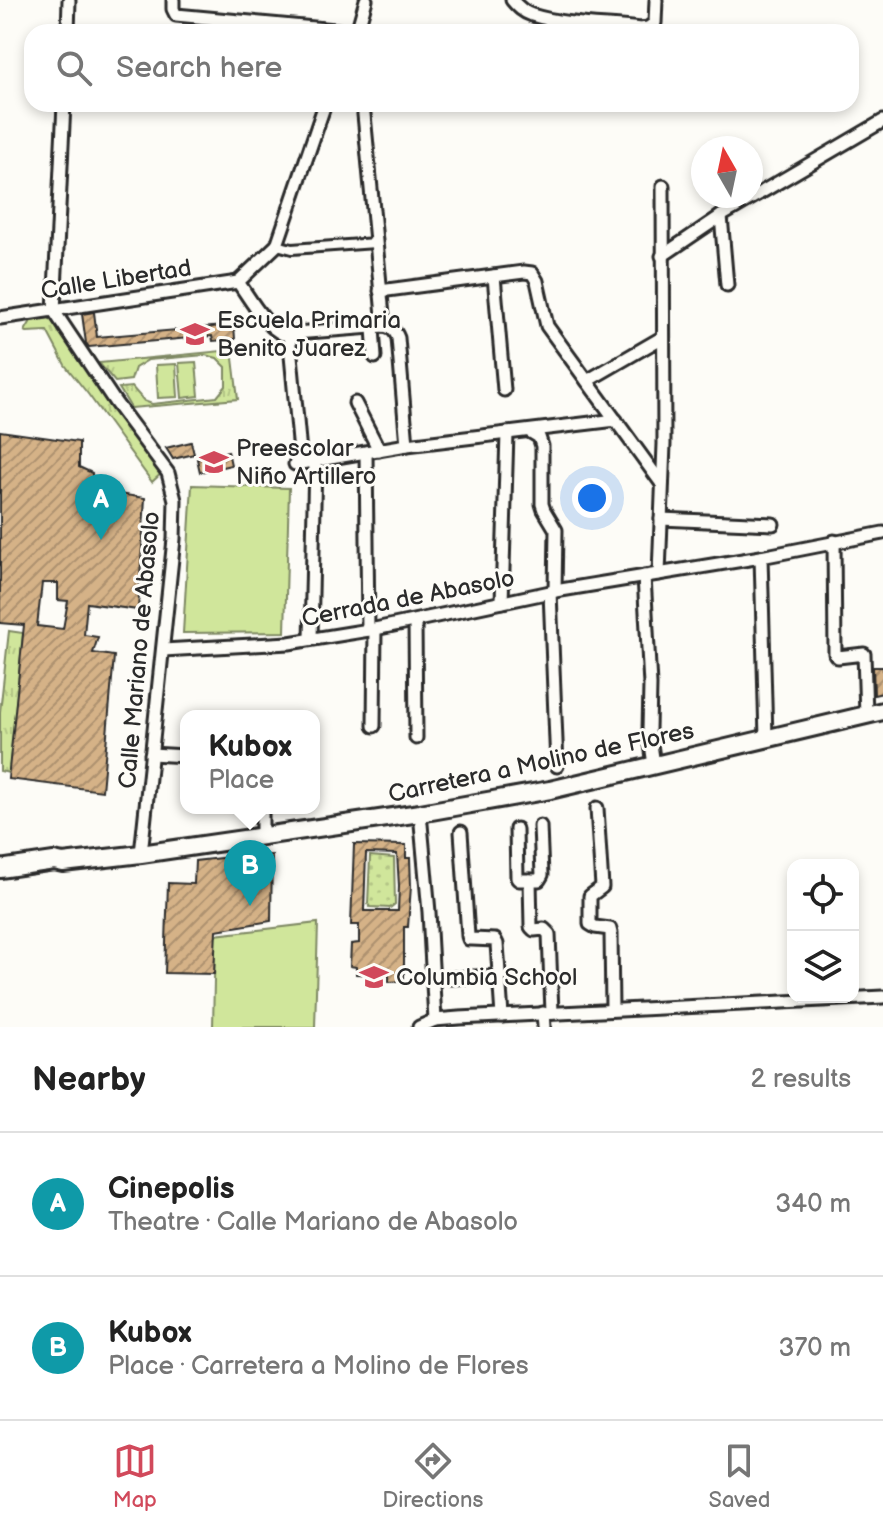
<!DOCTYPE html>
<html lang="en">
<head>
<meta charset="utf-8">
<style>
  body { margin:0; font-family:"Balsamiq Sans",sans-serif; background:#f2f2f2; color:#222 }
  .controls { position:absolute; right:24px; bottom:24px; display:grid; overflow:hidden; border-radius:16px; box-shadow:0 4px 12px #0003 }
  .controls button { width:72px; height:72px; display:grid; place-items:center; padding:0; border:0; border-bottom:2px solid #e0e0e0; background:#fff; color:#222; font:40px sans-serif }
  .compass { position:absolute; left:691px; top:136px; width:72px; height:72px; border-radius:50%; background:#fff; box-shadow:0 4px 12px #0003; rotate:351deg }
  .you { position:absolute; left:592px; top:498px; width:28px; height:28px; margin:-20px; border:6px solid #fff; border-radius:50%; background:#1a73e8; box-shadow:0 0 0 12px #1a73e833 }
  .badge { display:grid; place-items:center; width:52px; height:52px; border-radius:50%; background:#d1495b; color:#fff; font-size:26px; font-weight:700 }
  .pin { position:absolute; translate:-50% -66px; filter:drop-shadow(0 2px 4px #0008) }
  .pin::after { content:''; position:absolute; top:42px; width:28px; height:24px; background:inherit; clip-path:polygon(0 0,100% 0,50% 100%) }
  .popup { position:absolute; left:180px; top:710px; width:140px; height:104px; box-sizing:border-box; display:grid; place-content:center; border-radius:16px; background:#fff; filter:drop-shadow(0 2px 6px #0005); font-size:26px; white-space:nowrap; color:#767676 }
  .popup b { font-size:30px; color:#222 }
  .popup::after { content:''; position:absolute; left:50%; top:100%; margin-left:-16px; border:16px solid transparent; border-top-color:#fff }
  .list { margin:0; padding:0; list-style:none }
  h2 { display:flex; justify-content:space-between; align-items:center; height:104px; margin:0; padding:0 32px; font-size:34px }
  h2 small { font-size:26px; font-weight:400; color:#767676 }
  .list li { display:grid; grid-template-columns:52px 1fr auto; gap:24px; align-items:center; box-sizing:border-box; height:144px; padding:0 32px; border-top:2px solid #e0e0e0 }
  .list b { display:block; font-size:30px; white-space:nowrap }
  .list p { margin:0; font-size:26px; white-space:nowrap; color:#767676 }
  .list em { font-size:26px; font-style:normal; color:#767676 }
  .icon { flex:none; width:44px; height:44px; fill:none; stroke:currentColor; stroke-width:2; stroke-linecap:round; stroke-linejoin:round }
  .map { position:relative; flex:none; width:883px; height:1027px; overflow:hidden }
  .search { position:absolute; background:#fff; box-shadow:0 4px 12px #0003; left:24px; right:24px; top:24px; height:88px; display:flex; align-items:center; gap:20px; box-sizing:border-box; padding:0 28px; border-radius:24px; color:#767676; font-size:30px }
  .sheet { height:392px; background:#fff }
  nav { display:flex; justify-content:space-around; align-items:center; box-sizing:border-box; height:112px; border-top:2px solid #e0e0e0; background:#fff; font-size:22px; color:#767676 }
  nav a { display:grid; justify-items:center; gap:4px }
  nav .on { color:#d1495b }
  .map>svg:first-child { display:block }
  .grass { fill:url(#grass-tufts); stroke:#7e8863; stroke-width:2 }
  .park { fill:url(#park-dots); stroke:#7e8863; stroke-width:2 }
  .garden { fill:#d0e69b; stroke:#7e8863; stroke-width:2 }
  .building { fill:url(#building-hatch); stroke:#2b2b2b; stroke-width:2; fill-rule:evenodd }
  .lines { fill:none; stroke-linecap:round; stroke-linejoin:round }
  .pedestrian-casing { stroke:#2b2b2b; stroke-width:14 }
  .minor-casing { stroke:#2b2b2b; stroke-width:17 }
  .secondary-casing { stroke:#2b2b2b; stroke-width:22 }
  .pedestrian { stroke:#fdfcf7; stroke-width:8 }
  .minor { stroke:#fdfcf7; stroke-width:11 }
  .secondary { stroke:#fdfcf7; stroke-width:16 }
  .labels { text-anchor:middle; stroke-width:6; stroke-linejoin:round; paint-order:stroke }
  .street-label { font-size:24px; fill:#2b2b2b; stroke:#fdfcf7 }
  .poi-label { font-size:24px; fill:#2b2b2b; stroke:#fdfcf7; text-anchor:start }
</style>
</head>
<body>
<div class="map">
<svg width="883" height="1027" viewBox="0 0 883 1027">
  <defs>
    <pattern id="grass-tufts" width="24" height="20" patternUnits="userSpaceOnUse" patternTransform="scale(2)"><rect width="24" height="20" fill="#d0e69b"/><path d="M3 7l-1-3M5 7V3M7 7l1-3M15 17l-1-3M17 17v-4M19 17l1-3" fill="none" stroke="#b3c586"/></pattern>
    <pattern id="park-dots" width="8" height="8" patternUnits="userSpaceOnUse" patternTransform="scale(2)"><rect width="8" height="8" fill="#d0e69b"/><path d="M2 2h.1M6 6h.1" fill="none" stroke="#b3c586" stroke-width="1.8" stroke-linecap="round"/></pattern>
    <pattern id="building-hatch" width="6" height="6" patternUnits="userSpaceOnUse" patternTransform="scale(2)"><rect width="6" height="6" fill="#d5b287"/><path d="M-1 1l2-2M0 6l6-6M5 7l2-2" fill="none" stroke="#ad916f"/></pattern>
  </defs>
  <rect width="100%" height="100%" fill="#fdfcf7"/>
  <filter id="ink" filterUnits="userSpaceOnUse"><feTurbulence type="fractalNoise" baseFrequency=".0125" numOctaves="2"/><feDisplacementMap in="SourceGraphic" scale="16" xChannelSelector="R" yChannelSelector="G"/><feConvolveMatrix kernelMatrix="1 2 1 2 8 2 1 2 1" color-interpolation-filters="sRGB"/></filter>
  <g filter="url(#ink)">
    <!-- grass -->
    <g class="grass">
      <polygon points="55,317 164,471 152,482 88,394 65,365 47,331 27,332 25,331 31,321"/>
      <polygon points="232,350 238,399 131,408 119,388 132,387 144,401 152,404 217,397 226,386 226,367 217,358 205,355 148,360 135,368 131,380 115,382 99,363"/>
      <polygon points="9,631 23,633 9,773 0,771 0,712"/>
    </g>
    <!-- park -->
    <polygon class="park" points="370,856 394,858 395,904 390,908 370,907 368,904"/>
    <!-- garden -->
    <g class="garden">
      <polygon points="196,362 199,396 182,398 179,363"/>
      <polygon points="176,364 178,397 158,398 156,365"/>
      <polygon points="192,485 289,488 285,632 183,633"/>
      <polygon points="318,923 315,1027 213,1027 215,935"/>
    </g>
    <!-- building -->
    <g class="building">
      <polygon points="94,312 97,337 234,325 235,339 213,341 212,336 89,347 86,343 82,314"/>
      <path d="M0 431 79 442V467L92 473 93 490 145 498 138 610 87 603 84 635 98 637 93 653 114 656 102 791 8 779 24 625 0 623ZM42 583H58V600L68 601 63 629 37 626Z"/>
      <polygon points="191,442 194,454 173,459 166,448"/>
      <polygon points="228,451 231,465 200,472 197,459"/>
      <polygon points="873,667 883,667 883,693 874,695"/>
      <path d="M354 844 406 845V858H410L411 886 408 927H404V981L389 982V975L356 974V967L350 966 351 944 359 943V925H351ZM366 853 397 854 399 886 398 911H364Z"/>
      <polygon points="272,855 271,921 216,930 214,974 165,973 168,883 194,884 195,861 230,857"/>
    </g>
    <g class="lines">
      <defs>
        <polyline id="pedestrian" points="277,245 292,249 375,243"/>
        <g id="minor">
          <polyline points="173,0 173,9 176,15 357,32"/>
          <path d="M512 0C518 7 523 12 532 15 563 25 607 25 640 29L648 28 655 23 656 0"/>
          <polyline points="68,32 69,0"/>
          <polyline points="357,32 366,0"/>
          <polyline points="64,104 54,311 115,402 168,473 175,500 174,539 141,854"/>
          <polyline points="363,104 384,326"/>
          <polyline points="721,216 727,285"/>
          <polyline points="662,256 721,216 883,121"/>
          <polyline points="494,276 504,390"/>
          <path d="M238 282C251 300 263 324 283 334L384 326C392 328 395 330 398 338L407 445"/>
          <polyline points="238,282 277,245 325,104"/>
          <polyline points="380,291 524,272 532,273 537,281 547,326 662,484"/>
          <polyline points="0,318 238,282"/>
          <polyline points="373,328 375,357"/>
          <polyline points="289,334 301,463"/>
          <polyline points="587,381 663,337"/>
          <polyline points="355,403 379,450"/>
          <polyline points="529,431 539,437 542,446 542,504 544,510 556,530 555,591"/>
          <polyline points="366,452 368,630"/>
          <polyline points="295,464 407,445 616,420"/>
          <polyline points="661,519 773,524"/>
          <polyline points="834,541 835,654 838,657 864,654 866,715"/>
          <polyline points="761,557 766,738"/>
          <polyline points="659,574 664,444 663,186"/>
          <polyline points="644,576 650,685 649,730 654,765"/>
          <polyline points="550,592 557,766"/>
          <polyline points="502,602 507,433"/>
          <polyline points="415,621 416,738"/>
          <polyline points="311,639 315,461"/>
          <polyline points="163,650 289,643 375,629 555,591 761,557 883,533"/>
          <polyline points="374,726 375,629"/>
          <polyline points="151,754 186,756"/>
          <polyline points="262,808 262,836"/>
          <polyline points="597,808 602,887 590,896 590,924 595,927 610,929 611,933 612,1009"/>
          <polyline points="420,813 429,912 435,1020"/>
          <polyline points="516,829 517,878 519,880 539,880 542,875 540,826"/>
          <polyline points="461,832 468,936 469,939 472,939 495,940 497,944 502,1016"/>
          <polyline points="530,880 531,927 534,930 544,929 549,934 552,1013"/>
          <polyline points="450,978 500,976"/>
          <polyline points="543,1013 544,1027"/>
          <polyline points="419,1027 435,1020 459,1018 883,997"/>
        </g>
        <polyline id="secondary" points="0,869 54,861 63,863 141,854 420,813 550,790 883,711"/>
      </defs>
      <!-- pedestrian casing -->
      <use href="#pedestrian" class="pedestrian-casing"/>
      <!-- minor casing -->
      <use href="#minor" class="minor-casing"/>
      <!-- secondary casing -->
      <use href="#secondary" class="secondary-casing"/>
      <!-- pedestrian -->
      <use href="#pedestrian" class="pedestrian"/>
      <!-- minor -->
      <use href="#minor" class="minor"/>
      <!-- secondary -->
      <use href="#secondary" class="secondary"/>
    </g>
  </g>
  <!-- icons -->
  <defs>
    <symbol id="school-bare" viewBox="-9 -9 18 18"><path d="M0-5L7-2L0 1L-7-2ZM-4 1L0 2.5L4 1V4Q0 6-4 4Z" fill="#d1495b" stroke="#fdfcf7" stroke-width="2.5" paint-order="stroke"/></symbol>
  </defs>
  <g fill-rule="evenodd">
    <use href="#school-bare" x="175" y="314" width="40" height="40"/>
    <use href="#school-bare" x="194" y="442" width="40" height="40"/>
    <use href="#school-bare" x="354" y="957" width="40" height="40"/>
  </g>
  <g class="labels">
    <!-- street labels -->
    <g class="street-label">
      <text transform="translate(116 279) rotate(-9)" y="8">Calle Libertad</text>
      <text transform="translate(408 598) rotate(-11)" y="8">Cerrada de Abasolo</text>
      <text transform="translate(139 650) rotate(-85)" y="8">Calle Mariano de Abasolo</text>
      <text transform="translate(541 762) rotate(-12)" y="8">Carretera a Molino de Flores</text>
    </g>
    <!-- poi labels -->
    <g class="poi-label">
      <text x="217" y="328">Escuela Primaria<tspan x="217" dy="28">Benito Juarez</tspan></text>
      <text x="236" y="456">Preescolar<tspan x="236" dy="28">Niño Artillero</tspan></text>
      <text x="396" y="985">Columbia School</text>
    </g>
  </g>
</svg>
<div class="controls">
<button><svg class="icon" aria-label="locate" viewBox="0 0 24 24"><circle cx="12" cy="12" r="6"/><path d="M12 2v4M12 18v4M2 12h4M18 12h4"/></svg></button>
<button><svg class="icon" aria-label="layers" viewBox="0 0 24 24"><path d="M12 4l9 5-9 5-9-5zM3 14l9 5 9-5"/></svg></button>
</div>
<svg class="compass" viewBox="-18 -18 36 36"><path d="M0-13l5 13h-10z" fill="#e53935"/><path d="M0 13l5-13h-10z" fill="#767676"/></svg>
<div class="you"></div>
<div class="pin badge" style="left:101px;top:540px;background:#0f9aa8">A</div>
<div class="pin badge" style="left:250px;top:906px;background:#0f9aa8">B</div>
<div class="popup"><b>Kubox</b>Place</div>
<div class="search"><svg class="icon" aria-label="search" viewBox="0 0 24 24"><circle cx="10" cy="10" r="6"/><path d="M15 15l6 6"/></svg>Search here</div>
</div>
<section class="sheet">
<h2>Nearby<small>2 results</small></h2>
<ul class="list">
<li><span class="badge" style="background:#0f9aa8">A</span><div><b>Cinepolis</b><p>Theatre · Calle Mariano de Abasolo</p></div><em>340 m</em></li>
<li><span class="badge" style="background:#0f9aa8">B</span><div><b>Kubox</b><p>Place · Carretera a Molino de Flores</p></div><em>370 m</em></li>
</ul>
</section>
<nav>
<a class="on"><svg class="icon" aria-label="map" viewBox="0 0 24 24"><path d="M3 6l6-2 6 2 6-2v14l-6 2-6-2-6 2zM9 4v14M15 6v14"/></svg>Map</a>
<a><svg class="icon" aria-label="directions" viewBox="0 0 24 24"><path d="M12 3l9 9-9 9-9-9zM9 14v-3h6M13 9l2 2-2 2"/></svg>Directions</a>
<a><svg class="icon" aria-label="saved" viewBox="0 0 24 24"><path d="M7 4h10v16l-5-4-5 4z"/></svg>Saved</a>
</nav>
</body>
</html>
